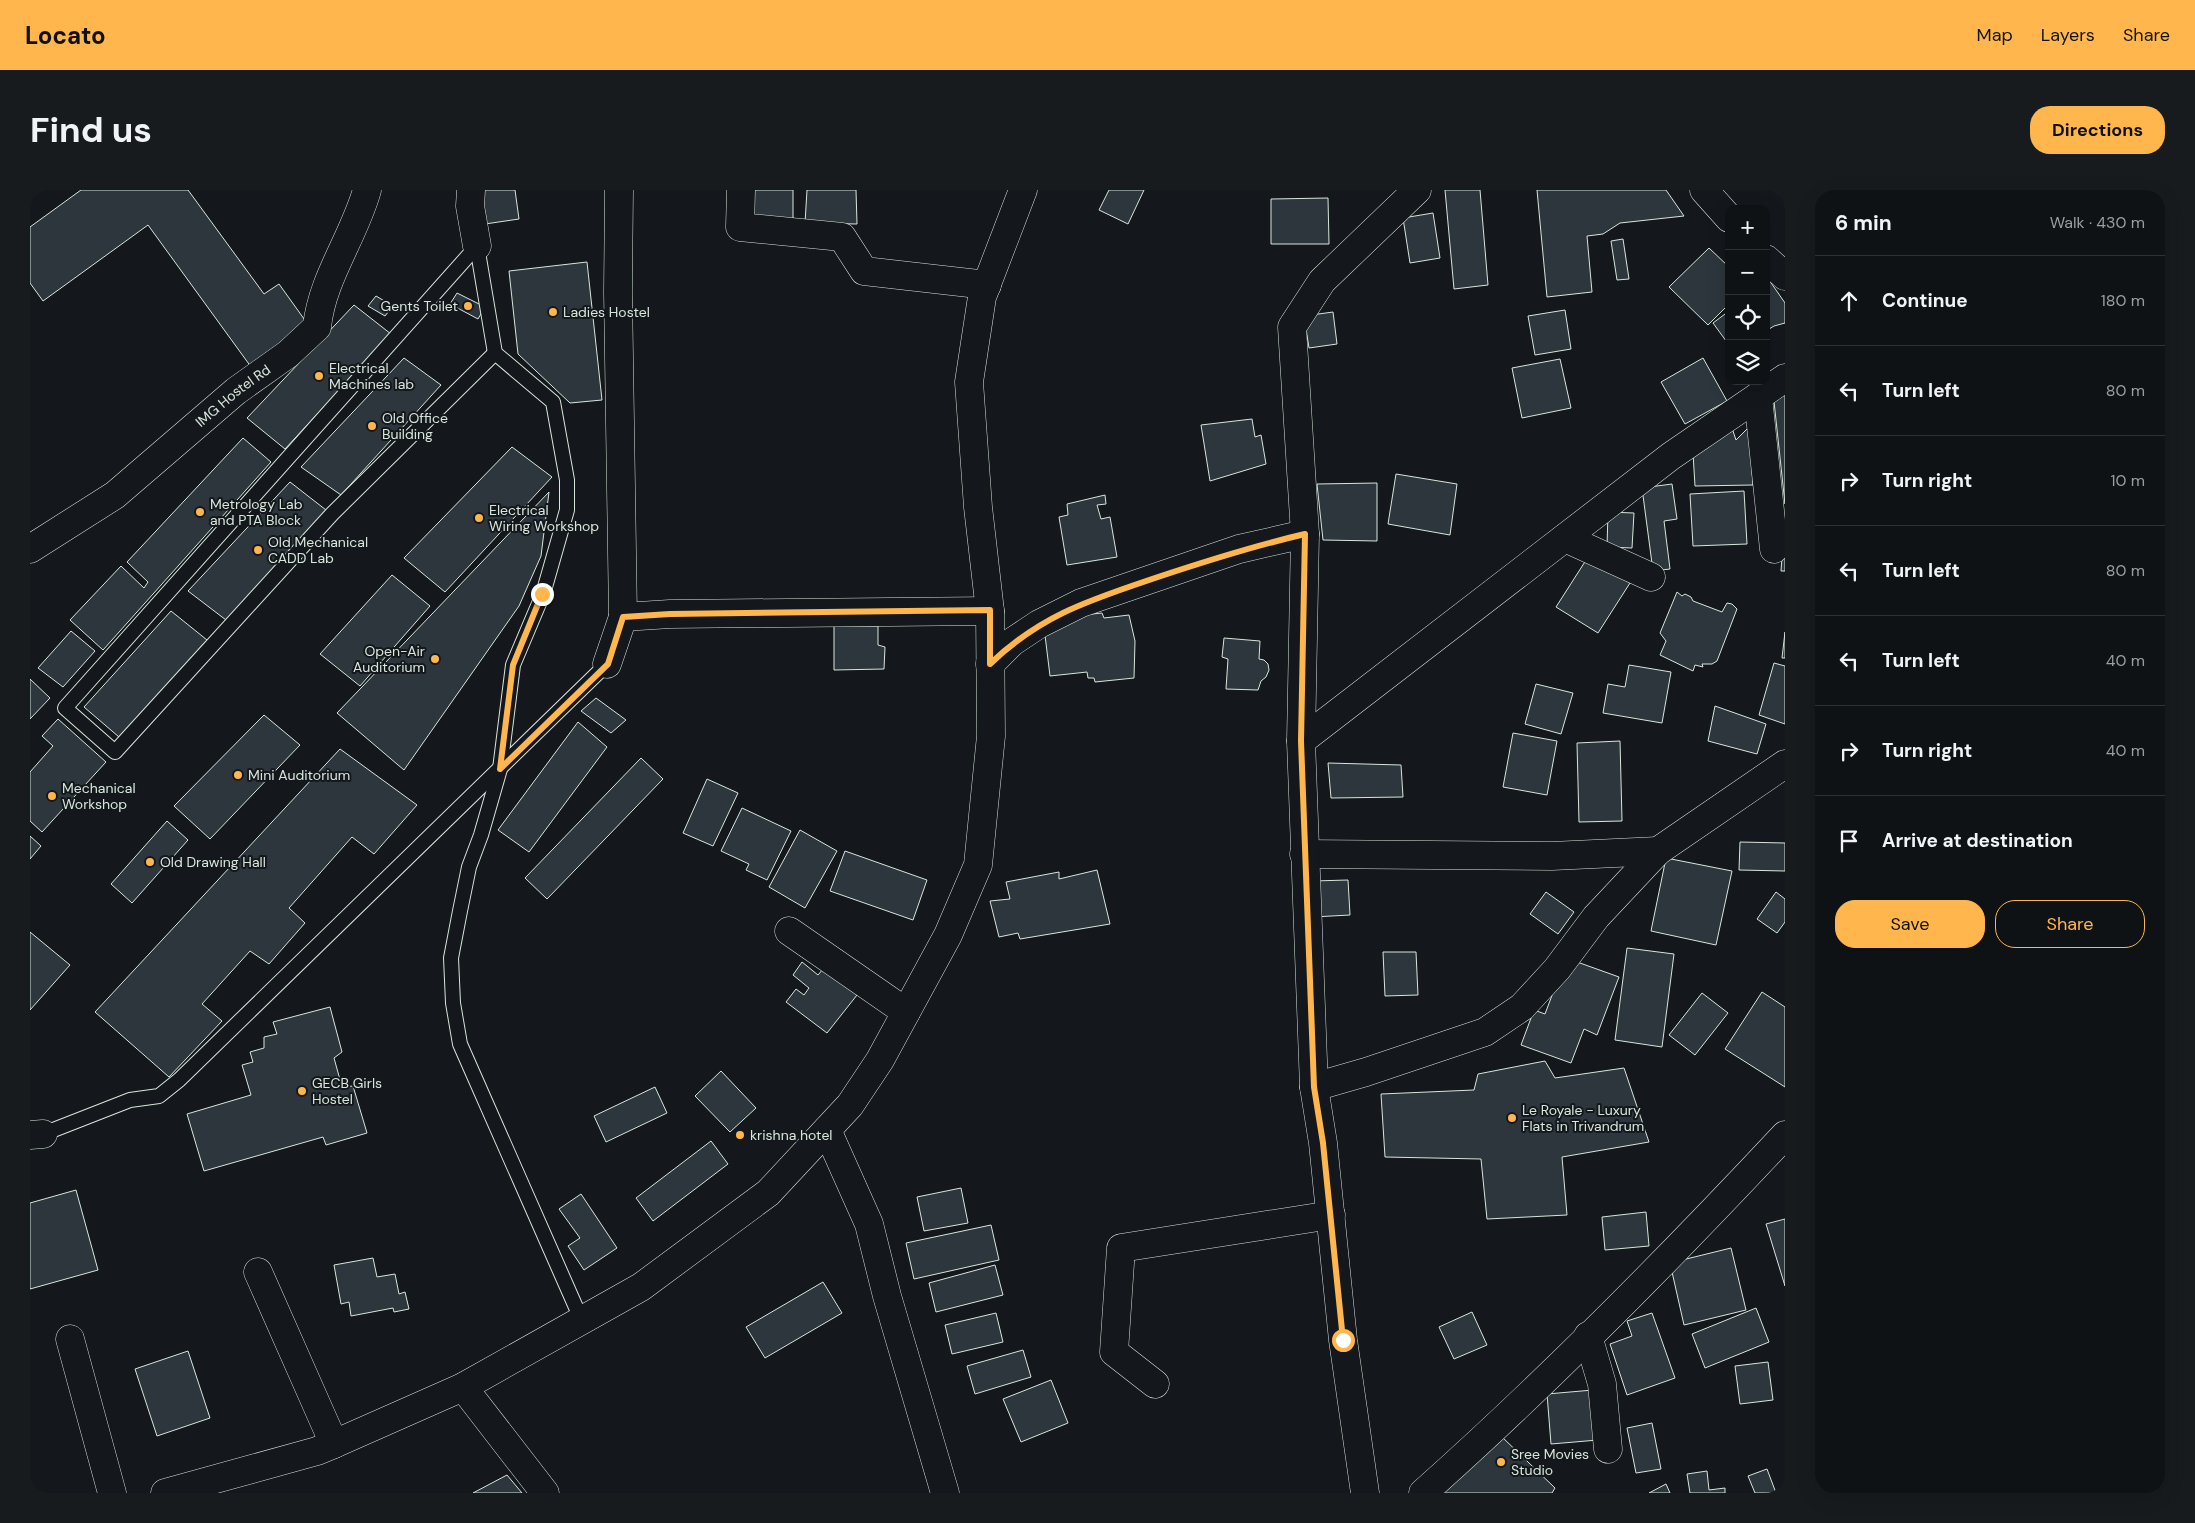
<!DOCTYPE html>
<html lang="en">
<head>
<meta charset="utf-8">
<style>
  body { margin:0; font-family:"DM Sans",sans-serif; background:#181b1e; color:#f1f3f6 }
  .controls { position:absolute; right:15px; top:15px; display:grid; overflow:hidden; border-radius:10px; box-shadow:0 5px 20px #0002 }
  .controls button { width:45px; height:45px; display:grid; place-items:center; padding:0; border:0; border-bottom:1px solid #2f3234; background:#0f1215; color:#f1f3f6; font:25px sans-serif }
  .stop { position:absolute; width:15px; height:15px; margin:-11px; border:4px solid #ffb74d; border-radius:50%; background:#fff }
  .stop.end { background:#ffb74d; border-color:#fff; box-shadow:0 1px 5px #0008 }
  .list { margin:0; padding:0; list-style:none }
  h2 { display:flex; justify-content:space-between; align-items:center; height:65px; margin:0; padding:0 20px; font-size:21px }
  h2 small { font-size:16px; font-weight:400; color:#9b9ea0 }
  .list li { display:grid; grid-template-columns:32px 1fr auto; gap:15px; align-items:center; box-sizing:border-box; height:90px; padding:0 20px; border-top:1px solid #2f3234 }
  .list b { display:block; font-size:19px; white-space:nowrap }
  .list em { font-size:16px; font-style:normal; color:#9b9ea0 }
  .actions { display:flex; gap:10px; padding:15px 20px }
  .actions a { flex:1; padding:11px 0; border:1px solid #ffb74d; border-radius:20px; text-align:center; font-size:18px; color:#ffb74d }
  .actions .main { background:#ffb74d; color:#111 }
  .icon { flex:none; width:28px; height:28px; fill:none; stroke:currentColor; stroke-width:2; stroke-linecap:round; stroke-linejoin:round }
  .map { position:relative; flex:none; width:1755px; height:1303px; overflow:hidden; border-radius:20px }
  header { display:flex; align-items:center; gap:30px; box-sizing:border-box; height:70px; padding:0 25px; background:#ffb74d; color:#111 }
  header strong { font-size:24px }
  nav { display:flex; gap:28px; margin-inline-start:auto; font-size:18px }
  .intro { display:flex; align-items:center; justify-content:space-between; box-sizing:border-box; height:120px; padding:0 30px }
  h1 { margin:0; font-size:35px }
  .button { padding:12px 22px; border-radius:20px; background:#ffb74d; color:#111; font-size:18px; font-weight:700 }
  main { display:flex; gap:30px; padding:0 30px }
  aside { flex:1; background:#0f1215; border-radius:20px; box-shadow:0 5px 20px #0002 }
  .map>svg:first-child { display:block }
  .building { fill:#2c363c; stroke:#d8e6dc }
  .lines { fill:none; stroke-linecap:round; stroke-linejoin:round }
  .service-casing { stroke:#d8e6dc; stroke-width:16 }
  .minor-casing { stroke:#d8e6dc; stroke-width:29 }
  .tertiary-casing { stroke:#d8e6dc; stroke-width:29 }
  .service { stroke:#14181c; stroke-width:14 }
  .minor { stroke:#14181c; stroke-width:28 }
  .tertiary { stroke:#14181c; stroke-width:28 }
  .route { stroke:#ffb74d; stroke-width:6 }
  .poi-dot { fill:#ffb74d; stroke:#14181c; stroke-width:2 }
  .labels { text-anchor:middle; stroke-width:4; stroke-linejoin:round; paint-order:stroke }
  .poi-label { font-size:14px; fill:#d8e6dc; stroke:#14181c; text-anchor:start }
  .street-label { font-size:14px; fill:#d8e6dc; stroke:#14181c }
</style>
</head>
<body>
<header>
<strong>Locato</strong>
<nav><a>Map</a><a>Layers</a><a>Share</a></nav>
</header>
<div class="intro"><h1>Find us</h1><a class="button">Directions</a></div>
<main>
<div class="map">
<svg width="1755" height="1303" viewBox="0 0 1755 1303">
  <rect width="100%" height="100%" fill="#14181c"/>
  <!-- building -->
  <g class="building">
    <polygon points="51,0 158,0 234,104 249,94 282,140 224,181 118,35 13,111 0,93 0,37"/>
    <polygon points="450,0 485,0 489,29 455,34"/>
    <polygon points="722,0 763,0 763,32 724,31"/>
    <polygon points="777,0 826,0 827,34 775,33"/>
    <polygon points="1079,0 1114,0 1098,34 1069,20"/>
    <polygon points="1415,0 1450,0 1458,95 1424,99"/>
    <polygon points="1507,0 1636,0 1654,26 1590,33 1573,44 1557,46 1562,102 1517,107"/>
    <polygon points="1298,8 1299,54 1241,54 1241,9"/>
    <polygon points="1403,23 1410,68 1380,73 1373,28"/>
    <polygon points="1593,49 1599,89 1587,90 1581,51"/>
    <polygon points="1679,58 1699,77 1699,114 1678,135 1639,97"/>
    <polygon points="557,72 572,210 540,213 488,164 479,81"/>
    <polygon points="1737,87 1755,113 1755,133 1744,136 1736,141"/>
    <polygon points="427,103 455,117 448,129 420,114"/>
    <polygon points="346,106 363,116 355,126 338,116"/>
    <polygon points="324,115 361,144 255,259 217,228"/>
    <polygon points="1535,120 1541,159 1505,165 1498,126"/>
    <polygon points="1699,121 1699,155 1683,133"/>
    <polygon points="1303,122 1307,154 1279,158 1274,126"/>
    <polygon points="374,168 411,195 311,305 271,277"/>
    <polygon points="1673,168 1697,211 1655,234 1631,192"/>
    <polygon points="1530,169 1541,218 1492,228 1482,178"/>
    <polygon points="1755,200 1755,314 1743,202"/>
    <polygon points="1222,229 1225,247 1231,245 1236,274 1180,291 1171,235"/>
    <polygon points="1725,231 1721,264 1723,295 1665,296 1663,263 1701,235 1706,250"/>
    <polygon points="213,248 241,272 73,460 40,430 91,376 114,398 118,392 97,372"/>
    <polygon points="482,257 522,287 415,402 374,368"/>
    <polygon points="1366,284 1427,294 1420,345 1358,334"/>
    <polygon points="260,292 296,320 196,430 158,401"/>
    <polygon points="1347,293 1347,351 1293,350 1287,294"/>
    <polygon points="1642,294 1647,329 1634,331 1640,379 1623,381 1612,298"/>
    <polygon points="1714,301 1717,354 1663,356 1660,304"/>
    <polygon points="519,302 511,366 489,416 374,580 307,523"/>
    <polygon points="1075,305 1076,314 1067,315 1071,329 1080,327 1087,367 1037,375 1029,327 1038,325 1037,314"/>
    <polygon points="1578,322 1604,323 1602,358 1577,357"/>
    <polygon points="1755,327 1755,381 1751,381"/>
    <polygon points="1558,367 1600,393 1568,443 1526,417"/>
    <polygon points="362,385 400,416 330,496 290,464"/>
    <polygon points="1647,402 1652,406 1655,404 1661,407 1663,411 1692,422 1697,413 1702,414 1707,419 1687,471 1682,474 1672,474 1673,477 1665,475 1663,481 1630,465 1636,451 1630,443"/>
    <polygon points="141,421 177,450 89,547 54,517"/>
    <polygon points="1072,423 1074,428 1099,425 1105,451 1104,488 1065,492 1064,488 1058,488 1057,482 1020,486 1014,437 1034,427"/>
    <polygon points="804,436 848,436 848,455 855,457 854,479 804,480"/>
    <polygon points="41,441 65,461 33,497 8,478"/>
    <polygon points="1755,442 1755,468 1752,468"/>
    <polygon points="1194,448 1230,451 1229,469 1234,470 1238,474 1239,480 1236,487 1231,491 1228,500 1196,499 1198,469 1192,467"/>
    <polygon points="1744,473 1755,476 1755,534 1729,525"/>
    <polygon points="1599,475 1641,482 1632,533 1573,523 1578,494 1595,497"/>
    <polygon points="0,489 20,508 0,529"/>
    <polygon points="1506,494 1543,503 1531,544 1495,534"/>
    <polygon points="566,508 596,530 581,543 551,521"/>
    <polygon points="1685,516 1736,534 1727,564 1678,551"/>
    <polygon points="234,525 270,555 180,649 144,616"/>
    <polygon points="28,529 76,572 12,642 0,631 0,582 23,556 12,546"/>
    <polygon points="548,532 577,557 499,662 468,640"/>
    <polygon points="1483,543 1527,551 1517,605 1473,597"/>
    <polygon points="1590,551 1592,631 1549,632 1547,553"/>
    <polygon points="310,559 387,615 344,664 322,647 259,718 275,733 239,774 220,761 172,814 192,831 139,887 65,822"/>
    <polygon points="611,568 633,589 517,709 495,688"/>
    <polygon points="1298,573 1371,575 1373,607 1301,608"/>
    <polygon points="677,589 708,603 683,656 653,643"/>
    <polygon points="712,618 761,641 737,690 716,680 719,674 691,661"/>
    <polygon points="137,631 158,650 102,713 81,694"/>
    <polygon points="770,640 807,661 775,718 739,697"/>
    <polygon points="0,646 11,656 0,669"/>
    <polygon points="1710,652 1755,653 1755,681 1709,680"/>
    <polygon points="815,661 897,690 883,730 800,701"/>
    <polygon points="1636,668 1702,681 1686,755 1621,741"/>
    <polygon points="1067,680 1080,734 990,749 988,743 969,747 960,711 980,709 976,692 1029,682 1029,689"/>
    <polygon points="1318,690 1320,725 1283,727 1283,691"/>
    <polygon points="1516,702 1544,722 1528,744 1500,724"/>
    <polygon points="1746,702 1755,709 1755,732 1747,743 1727,729"/>
    <polygon points="0,742 40,775 0,820"/>
    <polygon points="1597,758 1644,764 1632,857 1585,850"/>
    <polygon points="1353,762 1386,762 1388,805 1355,806"/>
    <polygon points="1536,768 1589,787 1567,845 1554,839 1541,873 1491,855 1504,820 1515,824"/>
    <polygon points="772,772 788,785 793,779 827,805 797,843 756,812 766,799 774,805 779,798 763,785"/>
    <polygon points="1732,802 1755,817 1755,897 1695,859"/>
    <polygon points="1672,803 1698,823 1665,865 1639,845"/>
    <polygon points="300,817 312,862 304,868 312,897 323,896 337,943 296,955 293,947 174,981 157,924 221,905 212,875 223,872 220,862 234,858 234,847 247,844 243,832"/>
    <polygon points="1515,871 1525,888 1594,878 1619,952 1532,967 1537,1025 1457,1029 1451,969 1355,967 1351,904 1444,900 1448,884"/>
    <polygon points="691,881 726,918 700,942 665,906"/>
    <polygon points="625,897 637,923 576,952 564,926"/>
    <polygon points="681,951 698,974 623,1031 606,1008"/>
    <polygon points="931,998 938,1033 894,1041 887,1007"/>
    <polygon points="46,1000 68,1080 0,1099 0,1013"/>
    <polygon points="551,1004 587,1058 554,1080 538,1056 550,1048 529,1019"/>
    <polygon points="1616,1022 1619,1056 1575,1060 1572,1027"/>
    <polygon points="1755,1029 1755,1096 1736,1034"/>
    <polygon points="961,1035 969,1070 884,1089 876,1053"/>
    <polygon points="1701,1058 1716,1120 1654,1135 1640,1073"/>
    <polygon points="343,1068 347,1087 365,1084 369,1104 375,1102 379,1119 364,1122 363,1118 321,1126 319,1112 311,1114 304,1075"/>
    <polygon points="965,1075 973,1105 906,1122 899,1093"/>
    <polygon points="793,1092 812,1123 735,1168 716,1137"/>
    <polygon points="1726,1118 1739,1152 1675,1178 1662,1144"/>
    <polygon points="1442,1122 1457,1155 1424,1169 1409,1137"/>
    <polygon points="966,1123 973,1152 922,1164 915,1135"/>
    <polygon points="1622,1123 1645,1188 1597,1205 1580,1154 1602,1146 1597,1131"/>
    <polygon points="993,1160 1001,1187 945,1204 937,1176"/>
    <polygon points="158,1161 180,1228 127,1246 105,1179"/>
    <polygon points="1738,1172 1743,1210 1710,1214 1705,1176"/>
    <polygon points="1021,1190 1038,1233 991,1252 973,1209"/>
    <polygon points="1563,1200 1568,1250 1521,1254 1517,1204"/>
    <polygon points="1622,1233 1631,1279 1606,1283 1597,1238"/>
    <polygon points="1471,1246 1525,1298 1522,1303 1410,1303"/>
    <polygon points="1737,1279 1746,1303 1725,1303 1718,1286"/>
    <polygon points="1677,1281 1679,1300 1695,1298 1695,1303 1660,1303 1657,1284"/>
    <polygon points="477,1285 492,1303 443,1303"/>
    <polygon points="1636,1294 1640,1303 1619,1303"/>
  </g>
  <g class="lines">
    <defs>
      <g id="service">
        <polyline points="447,56 35,518 85,562 302,324 465,163"/>
        <polyline points="447,56 465,163 523,212 537,290 537,320 513,404 483,475 470,579 451,645 439,677 430,721 421,768 423,813 430,854 552,1131"/>
        <polyline points="13,944 100,910 129,906 149,890 577,474"/>
      </g>
      <g id="minor">
        <polyline points="441,0 440,16 447,56"/>
        <polyline points="589,0 588,102 593,427"/>
        <polyline points="711,0 710,37 812,47 834,81 957,95"/>
        <polyline points="1728,207 1744,359"/>
        <polyline points="1535,348 1621,387"/>
        <path id="s1" d="M0 359 85 305 206 201 258 164 287 137C292 88 324 47 337 0"/>
        <polyline points="577,474 593,427 640,424 960,421"/>
        <polyline points="960,474 982,452 1009,434 1051,413 1209,359 1275,344"/>
        <polyline points="1271,551 1641,266 1755,188"/>
        <polyline points="1274,664 1522,666 1628,661"/>
        <polyline points="759,741 876,822"/>
        <polyline points="1284,897 1336,882 1455,842 1492,817 1527,779 1566,727 1628,661 1755,574"/>
        <polyline points="0,945 13,944"/>
        <polyline points="228,1082 304,1254"/>
        <polyline points="1558,1146 1572,1194 1578,1259"/>
        <polyline points="40,1149 82,1303"/>
        <polyline points="1125,1194 1084,1162 1091,1058 1301,1025"/>
        <polyline points="433,1197 515,1303"/>
        <polyline points="1335,1303 1313,1150 1293,953 1284,897 1271,551 1275,344 1262,137 1292,91 1387,0"/>
      </g>
      <g id="tertiary">
        <polyline points="1674,0 1699,28"/>
        <polyline points="1736,69 1755,86"/>
        <polyline points="797,940 839,1034 857,1106 915,1303"/>
        <polyline points="135,1303 287,1261 304,1254 433,1197 611,1097 738,1003 820,915 850,870 918,745 948,675 961,546 960,421 948,317 939,192 952,107 993,0"/>
        <path d="M1393 1303C1520 1190 1639 1069 1755 945"/>
      </g>
    </defs>
    <!-- service casing -->
    <use href="#service" class="service-casing"/>
    <!-- minor casing -->
    <use href="#minor" class="minor-casing"/>
    <!-- tertiary casing -->
    <use href="#tertiary" class="tertiary-casing"/>
    <!-- service -->
    <use href="#service" class="service"/>
    <!-- minor -->
    <use href="#minor" class="minor"/>
    <!-- tertiary -->
    <use href="#tertiary" class="tertiary"/>
  </g>
  <g class="lines">
    <!-- route -->
    <path class="route" d="M512 404 483 475 470 579 578 474 593 427 640 424 960 420V474C1011 425 1060 410 1125 388 1176 371 1223 356 1275 344L1271 551 1284 897 1293 953 1313 1150"/>
  </g>
  <!-- markers -->
  <g class="poi-dot">
    <circle cx="438" cy="116" r="5"/>
    <circle cx="523" cy="122" r="5"/>
    <circle cx="289" cy="186" r="5"/>
    <circle cx="342" cy="236" r="5"/>
    <circle cx="170" cy="322" r="5"/>
    <circle cx="449" cy="328" r="5"/>
    <circle cx="228" cy="360" r="5"/>
    <circle cx="405" cy="469" r="5"/>
    <circle cx="208" cy="585" r="5"/>
    <circle cx="22" cy="606" r="5"/>
    <circle cx="120" cy="672" r="5"/>
    <circle cx="272" cy="901" r="5"/>
    <circle cx="1482" cy="928" r="5"/>
    <circle cx="710" cy="945" r="5"/>
    <circle cx="1471" cy="1272" r="5"/>
  </g>
  <g class="labels">
    <!-- poi labels -->
    <g class="poi-label">
      <text x="428" y="121" text-anchor="end">Gents Toilet</text>
      <text x="533" y="127">Ladies Hostel</text>
      <text x="299" y="183">Electrical<tspan x="299" dy="16">Machines lab</tspan></text>
      <text x="352" y="233">Old Office<tspan x="352" dy="16">Building</tspan></text>
      <text x="180" y="319">Metrology Lab<tspan x="180" dy="16">and PTA Block</tspan></text>
      <text x="459" y="325">Electrical<tspan x="459" dy="16">Wiring Workshop</tspan></text>
      <text x="238" y="357">Old Mechanical<tspan x="238" dy="16">CADD Lab</tspan></text>
      <text x="395" y="466" text-anchor="end">Open-Air<tspan x="395" dy="16">Auditorium</tspan></text>
      <text x="218" y="590">Mini Auditorium</text>
      <text x="32" y="603">Mechanical<tspan x="32" dy="16">Workshop</tspan></text>
      <text x="130" y="677">Old Drawing Hall</text>
      <text x="282" y="898">GECB Girls<tspan x="282" dy="16">Hostel</tspan></text>
      <text x="1492" y="925">Le Royale - Luxury<tspan x="1492" dy="16">Flats in Trivandrum</tspan></text>
      <text x="720" y="950">krishna hotel</text>
      <text x="1481" y="1269">Sree Movies<tspan x="1481" dy="16">Studio</tspan></text>
    </g>
    <!-- street labels -->
    <g class="street-label">
      <text dy="5" stroke="none"><textPath href="#s1" startOffset="255">IMG Hostel Rd</textPath></text>
    </g>
  </g>
</svg>
<div class="controls">
<button>+</button>
<button>−</button>
<button><svg class="icon" aria-label="locate" viewBox="0 0 24 24"><circle cx="12" cy="12" r="6"/><path d="M12 2v4M12 18v4M2 12h4M18 12h4"/></svg></button>
<button><svg class="icon" aria-label="layers" viewBox="0 0 24 24"><path d="M12 4l9 5-9 5-9-5zM3 14l9 5 9-5"/></svg></button>
</div>
<div class="stop" style="left:1313px;top:1150px"></div>
<div class="stop end" style="left:512px;top:404px"></div>
</div>
<aside>
<h2>6 min<small>Walk · 430 m</small></h2>
<ul class="list">
<li><svg class="icon" aria-label="ahead" viewBox="0 0 24 24"><path d="M12 20V5M6 11l6-6 6 6"/></svg><div><b>Continue</b></div><em>180 m</em></li>
<li><svg class="icon" aria-label="left" viewBox="0 0 24 24"><path d="M17 20v-9H6M10 6l-5 5 5 5"/></svg><div><b>Turn left</b></div><em>80 m</em></li>
<li><svg class="icon" aria-label="right" viewBox="0 0 24 24"><path d="M7 20v-9h11M14 6l5 5-5 5"/></svg><div><b>Turn right</b></div><em>10 m</em></li>
<li><svg class="icon" aria-label="left" viewBox="0 0 24 24"><path d="M17 20v-9H6M10 6l-5 5 5 5"/></svg><div><b>Turn left</b></div><em>80 m</em></li>
<li><svg class="icon" aria-label="left" viewBox="0 0 24 24"><path d="M17 20v-9H6M10 6l-5 5 5 5"/></svg><div><b>Turn left</b></div><em>40 m</em></li>
<li><svg class="icon" aria-label="right" viewBox="0 0 24 24"><path d="M7 20v-9h11M14 6l5 5-5 5"/></svg><div><b>Turn right</b></div><em>40 m</em></li>
<li><svg class="icon" aria-label="arrive" viewBox="0 0 24 24"><path d="M6 21V4h12l-3 4 3 4H6"/></svg><div><b>Arrive at destination</b></div></li>
</ul>
<div class="actions"><a class="main">Save</a><a>Share</a></div>
</aside>
</main>
</body>
</html>
